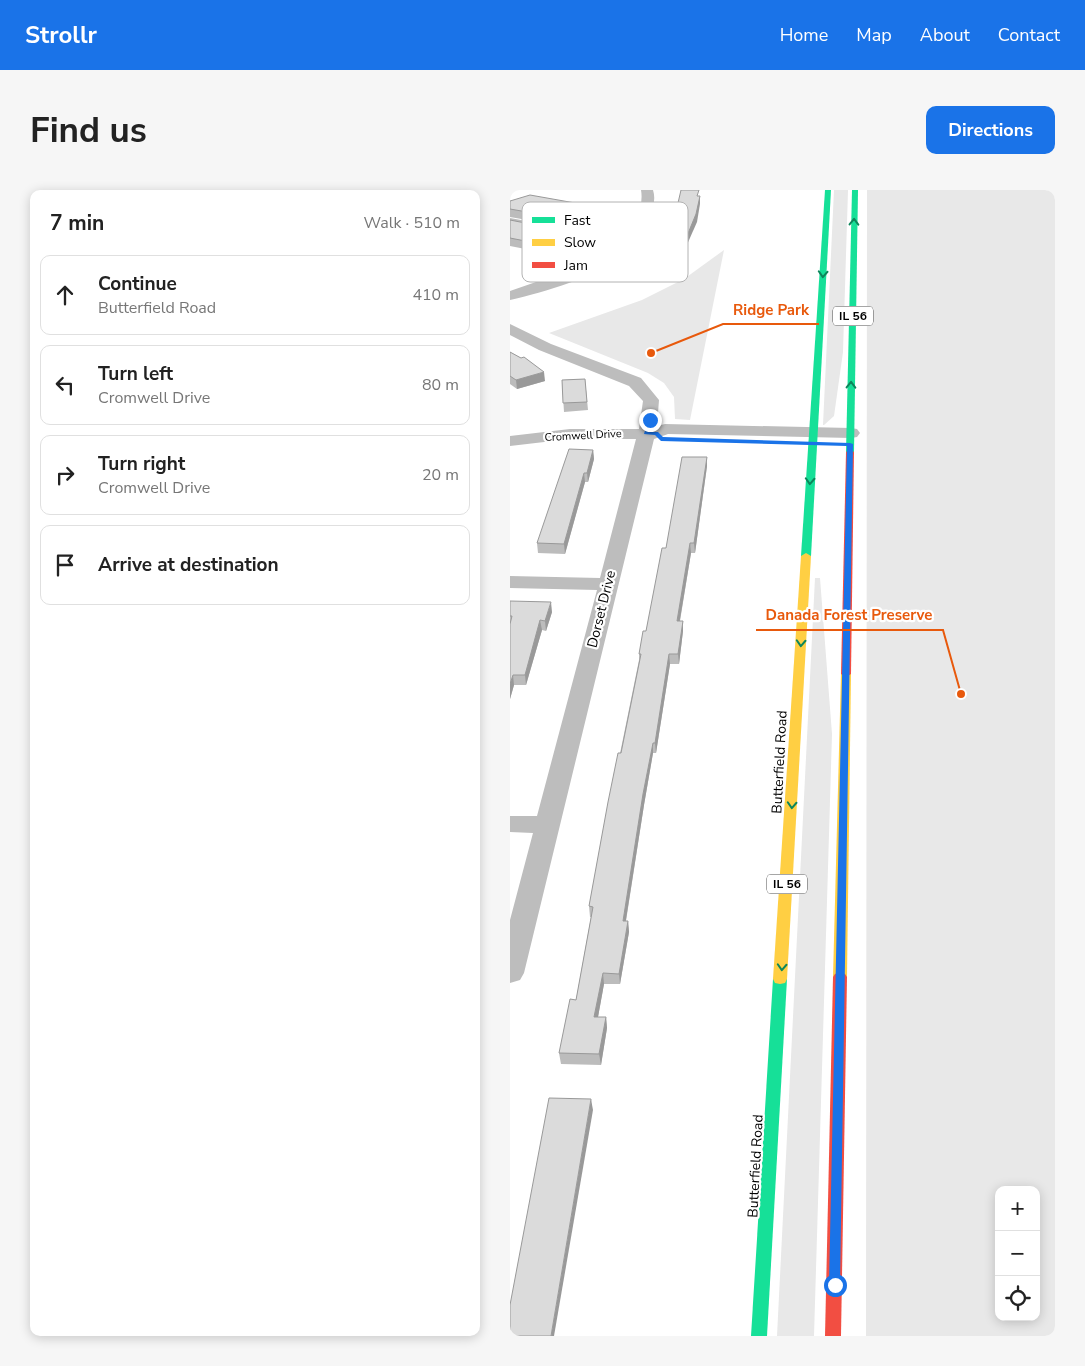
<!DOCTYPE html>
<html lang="en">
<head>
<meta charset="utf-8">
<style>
  body { margin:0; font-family:"Nunito Sans",sans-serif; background:#f6f6f6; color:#222 }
  .controls { position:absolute; right:15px; bottom:15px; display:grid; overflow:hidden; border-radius:10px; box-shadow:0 2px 12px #0003 }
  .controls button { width:45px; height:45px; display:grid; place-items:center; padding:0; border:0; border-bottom:1px solid #e0e0e0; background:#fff; color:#222; font:25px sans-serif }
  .stop { position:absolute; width:15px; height:15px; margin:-11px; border:4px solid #1a73e8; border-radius:50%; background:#fff }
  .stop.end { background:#1a73e8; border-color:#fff; box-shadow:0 1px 5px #0008 }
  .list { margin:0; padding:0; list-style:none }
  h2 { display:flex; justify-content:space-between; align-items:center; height:65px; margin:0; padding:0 20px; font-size:21px }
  h2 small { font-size:16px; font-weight:400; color:#767676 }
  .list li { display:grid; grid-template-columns:32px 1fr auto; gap:15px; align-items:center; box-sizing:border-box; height:80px; margin:0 10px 10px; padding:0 10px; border:1px solid #e0e0e0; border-radius:10px }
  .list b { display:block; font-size:19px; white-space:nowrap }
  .list p { margin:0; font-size:16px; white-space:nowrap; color:#767676 }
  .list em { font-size:16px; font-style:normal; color:#767676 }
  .icon { flex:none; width:28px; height:28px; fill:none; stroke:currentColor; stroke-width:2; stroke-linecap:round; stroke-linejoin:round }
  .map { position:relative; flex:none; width:545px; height:1146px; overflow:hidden; border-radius:10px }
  header { display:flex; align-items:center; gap:30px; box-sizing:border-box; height:70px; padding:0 25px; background:#1a73e8; color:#fff }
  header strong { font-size:24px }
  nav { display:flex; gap:28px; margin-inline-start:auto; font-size:18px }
  .intro { display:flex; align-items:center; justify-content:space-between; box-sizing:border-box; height:120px; padding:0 30px }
  h1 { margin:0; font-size:35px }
  .button { padding:12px 22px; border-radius:10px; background:#1a73e8; color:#fff; font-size:18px; font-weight:700 }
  main { display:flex; gap:30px; padding:0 30px }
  aside { flex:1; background:#fff; border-radius:10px; box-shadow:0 2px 12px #0003 }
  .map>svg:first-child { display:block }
  .green { fill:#e8e8e8; fill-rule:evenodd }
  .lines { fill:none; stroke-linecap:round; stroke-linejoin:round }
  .street { fill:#bdbdbd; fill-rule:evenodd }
  .fast { fill:#16e098; fill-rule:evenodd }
  .slow { fill:#ffcf43; fill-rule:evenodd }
  .jam { fill:#f24e42; fill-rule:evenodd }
  .wall { fill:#bcbcbc }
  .shaded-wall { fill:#999 }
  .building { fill:#dbdbdb; stroke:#999 }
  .oneway { stroke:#0d865b }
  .route { fill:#1a73e8 }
  .labels { text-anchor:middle; stroke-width:4.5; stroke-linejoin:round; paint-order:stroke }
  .far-street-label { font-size:11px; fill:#000; stroke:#fff }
  .shield { fill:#fff; stroke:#4c4c4c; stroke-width:1 }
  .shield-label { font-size:12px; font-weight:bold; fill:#000 }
  .street-label { font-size:14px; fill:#000; stroke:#fff }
  .key { fill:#fff; stroke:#b2b2b2; stroke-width:1 }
  .key-label { font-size:14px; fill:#000 }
  .leader { fill:none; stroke:#e8590c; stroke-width:2 }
  .callout-dot { fill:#e8590c; stroke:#fff; stroke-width:2 }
  .callout-label { font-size:15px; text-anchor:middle; font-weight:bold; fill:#e8590c; stroke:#fff; stroke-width:4.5; stroke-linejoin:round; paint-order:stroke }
</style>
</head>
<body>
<header>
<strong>Strollr</strong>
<nav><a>Home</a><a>Map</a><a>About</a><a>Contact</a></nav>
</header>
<div class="intro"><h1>Find us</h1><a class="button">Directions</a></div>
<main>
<aside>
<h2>7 min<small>Walk · 510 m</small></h2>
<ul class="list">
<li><svg class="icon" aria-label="ahead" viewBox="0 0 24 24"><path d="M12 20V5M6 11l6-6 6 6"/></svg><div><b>Continue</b><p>Butterfield Road</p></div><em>410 m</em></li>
<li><svg class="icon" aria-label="left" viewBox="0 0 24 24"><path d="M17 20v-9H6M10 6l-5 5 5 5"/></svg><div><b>Turn left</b><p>Cromwell Drive</p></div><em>80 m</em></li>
<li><svg class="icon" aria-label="right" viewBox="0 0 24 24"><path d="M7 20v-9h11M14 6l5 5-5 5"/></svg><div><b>Turn right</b><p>Cromwell Drive</p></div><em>20 m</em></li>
<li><svg class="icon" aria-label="arrive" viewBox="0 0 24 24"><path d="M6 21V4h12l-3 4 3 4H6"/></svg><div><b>Arrive at destination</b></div></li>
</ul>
</aside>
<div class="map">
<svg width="545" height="1146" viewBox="0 0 545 1146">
  <rect width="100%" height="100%" fill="#fff"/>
  <!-- green -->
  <g class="green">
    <polygon points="324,0 338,0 333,162 324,226 314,235 313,235"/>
    <path d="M357 0H545V1146H356ZM489 1000H526V1127H489Z"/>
    <polygon points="214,60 180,230 165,229 164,207 154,193 138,183 39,143 132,110 174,89"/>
    <polygon points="305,388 310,388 322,544 304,1146 267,1146"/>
  </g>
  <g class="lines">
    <!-- street -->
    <g class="street">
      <path d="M131 0H143C146 9 143 18 140 26 136 37 131 48 123 57 96 85 38 101 0 110V101L75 75 107 56 0 36V28L115 49C125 37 134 16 131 0Z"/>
      <polygon points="0,134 41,154 131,188 149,210 147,236 155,234 341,238 347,239 350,243 347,247 341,248 158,244 144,249 14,783 10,790 0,793 0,730 23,643 0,642 0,626 27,626 87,400 0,398 0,386 90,388 126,249 60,249 0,256 0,246 60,239 129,239 133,211 119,196 29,160 0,145"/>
    </g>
    <!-- fast -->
    <g class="fast">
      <polygon points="315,0 321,0 301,366 296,369 291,366"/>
      <polygon points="342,0 348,0 344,262 340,265 336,262"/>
      <polygon points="270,784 275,785 277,789 257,1146 241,1146 263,789 265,785"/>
    </g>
    <!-- slow -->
    <g class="slow">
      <polygon points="296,363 301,366 277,789 275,793 270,794 265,793 263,789 291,366"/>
      <polygon points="336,481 341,484 337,787 335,790 330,792 325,790 323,787 331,484"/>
    </g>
    <!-- jam -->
    <g class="jam">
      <polygon points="340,259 344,262 341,484 336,487 331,484 336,262"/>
      <polygon points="330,782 335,784 337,787 331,1146 315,1146 323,787 325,784"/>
    </g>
  </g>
  <!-- wall -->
  <g class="wall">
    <polygon points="0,11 99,19 100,27 80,41 0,27"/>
    <polygon points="0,30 66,43 67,50 46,65 0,56"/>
    <polygon points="0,162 11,168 35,191 7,199 0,194"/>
    <polygon points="75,189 78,220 54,222 52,190"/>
    <polygon points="83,260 84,269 78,292 75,292 55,364 28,363 27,353"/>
    <polygon points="197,267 197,276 185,363 181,363 170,431 173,431 173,441 169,474 160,474 146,563 143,563 134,615 116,731 118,731 119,742 110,794 94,794 88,827 96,827 97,838 91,875 51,874 49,863 66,810 81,727 80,727 79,716 129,470 129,464 136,441 156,358"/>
    <polygon points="0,411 42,422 36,441 32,440 16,495 4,495 0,509"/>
  </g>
  <!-- shaded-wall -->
  <g class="shaded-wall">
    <polygon points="190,6 190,14 187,32 172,66 140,89 139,81"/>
    <polygon points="99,19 100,27 80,41 80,33"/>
    <polygon points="66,43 67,50 46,65 46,57"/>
    <polygon points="34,182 35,191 7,199 6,190"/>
    <polygon points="83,260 84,269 78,292 77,283"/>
    <polygon points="197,267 197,276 185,363 184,353"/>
    <polygon points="74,283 75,292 55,364 54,354"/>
    <polygon points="180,353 181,363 168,441 167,431"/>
    <polygon points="41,412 42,422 36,441 35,431"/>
    <polygon points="30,430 32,440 16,495 15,485"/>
    <polygon points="173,431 173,441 169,474 168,464"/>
    <polygon points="159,464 160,474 146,563 145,553"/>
    <polygon points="3,485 4,495 0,509 0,494"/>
    <polygon points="143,553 143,563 134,615 114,742 113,731 133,604"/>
    <polygon points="118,731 119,742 110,794 109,784"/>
    <polygon points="93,783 94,794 86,838 84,827"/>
    <polygon points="96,827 97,838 91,875 89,864"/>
    <polygon points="81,909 83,920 44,1146 41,1146"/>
  </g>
  <!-- building -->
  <g class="building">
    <polygon points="171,0 189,0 187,6 190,6 186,24 172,58 139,81 165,26"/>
    <polygon points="20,5 99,19 80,33 0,19 0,11"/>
    <polygon points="0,30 66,43 46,57 0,48"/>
    <polygon points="0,162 11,168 14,167 34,182 6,190 0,186"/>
    <polygon points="75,189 77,212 53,213 52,190"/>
    <polygon points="59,259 83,260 77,283 74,283 54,354 27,353"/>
    <polygon points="172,267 197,267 184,353 180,353 167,431 173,431 168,464 159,464 145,553 143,553 133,604 113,731 118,731 109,784 93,783 84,827 96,827 89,864 49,863 60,809 66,810 83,717 79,716 98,612 108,563 111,563 131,464 129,464 133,441 136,441 152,358 156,358"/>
    <polygon points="0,411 41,412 35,431 30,430 15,485 3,485 0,494 0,434 2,426 0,426"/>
    <polygon points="39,908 81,909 41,1146 0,1146 0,1115"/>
  </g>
  <!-- one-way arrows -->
  <defs><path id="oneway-chevron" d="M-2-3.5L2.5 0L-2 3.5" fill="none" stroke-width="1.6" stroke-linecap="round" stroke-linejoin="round" transform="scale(1.25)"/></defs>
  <g class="oneway">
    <use href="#oneway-chevron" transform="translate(344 32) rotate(-89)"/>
    <use href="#oneway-chevron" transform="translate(313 84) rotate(93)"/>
    <use href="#oneway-chevron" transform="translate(341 195) rotate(-89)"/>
    <use href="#oneway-chevron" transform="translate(300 291) rotate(93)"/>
    <use href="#oneway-chevron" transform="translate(291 453) rotate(93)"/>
    <use href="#oneway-chevron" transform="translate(282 615) rotate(93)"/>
    <use href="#oneway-chevron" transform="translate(272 777) rotate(93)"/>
  </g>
  <!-- route -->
  <polygon class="route" points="140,228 143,230 140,242 148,242 153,247 340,253 343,254 330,1095 329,1099 325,1100 321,1099 319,1095 337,256 151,251 145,245 134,244 138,230"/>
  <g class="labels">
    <!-- far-street labels -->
    <g class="far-street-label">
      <text transform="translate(73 245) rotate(-3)" y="4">Cromwell Drive</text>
    </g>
    <!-- shield labels -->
    <g class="shield">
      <rect x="323" y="116.5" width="40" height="19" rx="4"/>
      <rect x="257" y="684.5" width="40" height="19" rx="4"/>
    </g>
    <g class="shield-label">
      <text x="343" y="130">IL 56</text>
      <text x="277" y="698">IL 56</text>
    </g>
    <!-- street labels -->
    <g class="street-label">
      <text transform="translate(91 419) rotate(-76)" y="5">Dorset Drive</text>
      <text transform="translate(269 572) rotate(-87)" y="5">Butterfield Road</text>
      <text transform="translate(245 976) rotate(-87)" y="5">Butterfield Road</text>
    </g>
  </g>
  <!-- legend -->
  <rect x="12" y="12" width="166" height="80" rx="8" class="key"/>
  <rect x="22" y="27" width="23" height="6" fill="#16e098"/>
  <rect x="22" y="49" width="23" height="7" fill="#ffcf43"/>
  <rect x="22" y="72" width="23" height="6" fill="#f24e42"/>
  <g class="key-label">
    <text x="54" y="35">Fast</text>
    <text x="54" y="57">Slow</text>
    <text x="54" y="80">Jam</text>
  </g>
  <!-- callouts -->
  <path class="leader" d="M141 163L213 134H309M451 504L433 440H246"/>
  <g class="callout-dot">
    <circle cx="141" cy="163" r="5"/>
    <circle cx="451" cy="504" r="5"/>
  </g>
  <g class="callout-label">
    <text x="261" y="125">Ridge Park</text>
    <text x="339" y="430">Danada Forest Preserve</text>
  </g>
</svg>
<div class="controls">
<button>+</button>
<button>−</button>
<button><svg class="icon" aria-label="locate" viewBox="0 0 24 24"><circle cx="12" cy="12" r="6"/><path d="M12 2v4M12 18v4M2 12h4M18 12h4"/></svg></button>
</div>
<div class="stop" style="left:325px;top:1095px"></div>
<div class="stop end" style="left:140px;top:230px"></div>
</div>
</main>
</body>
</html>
